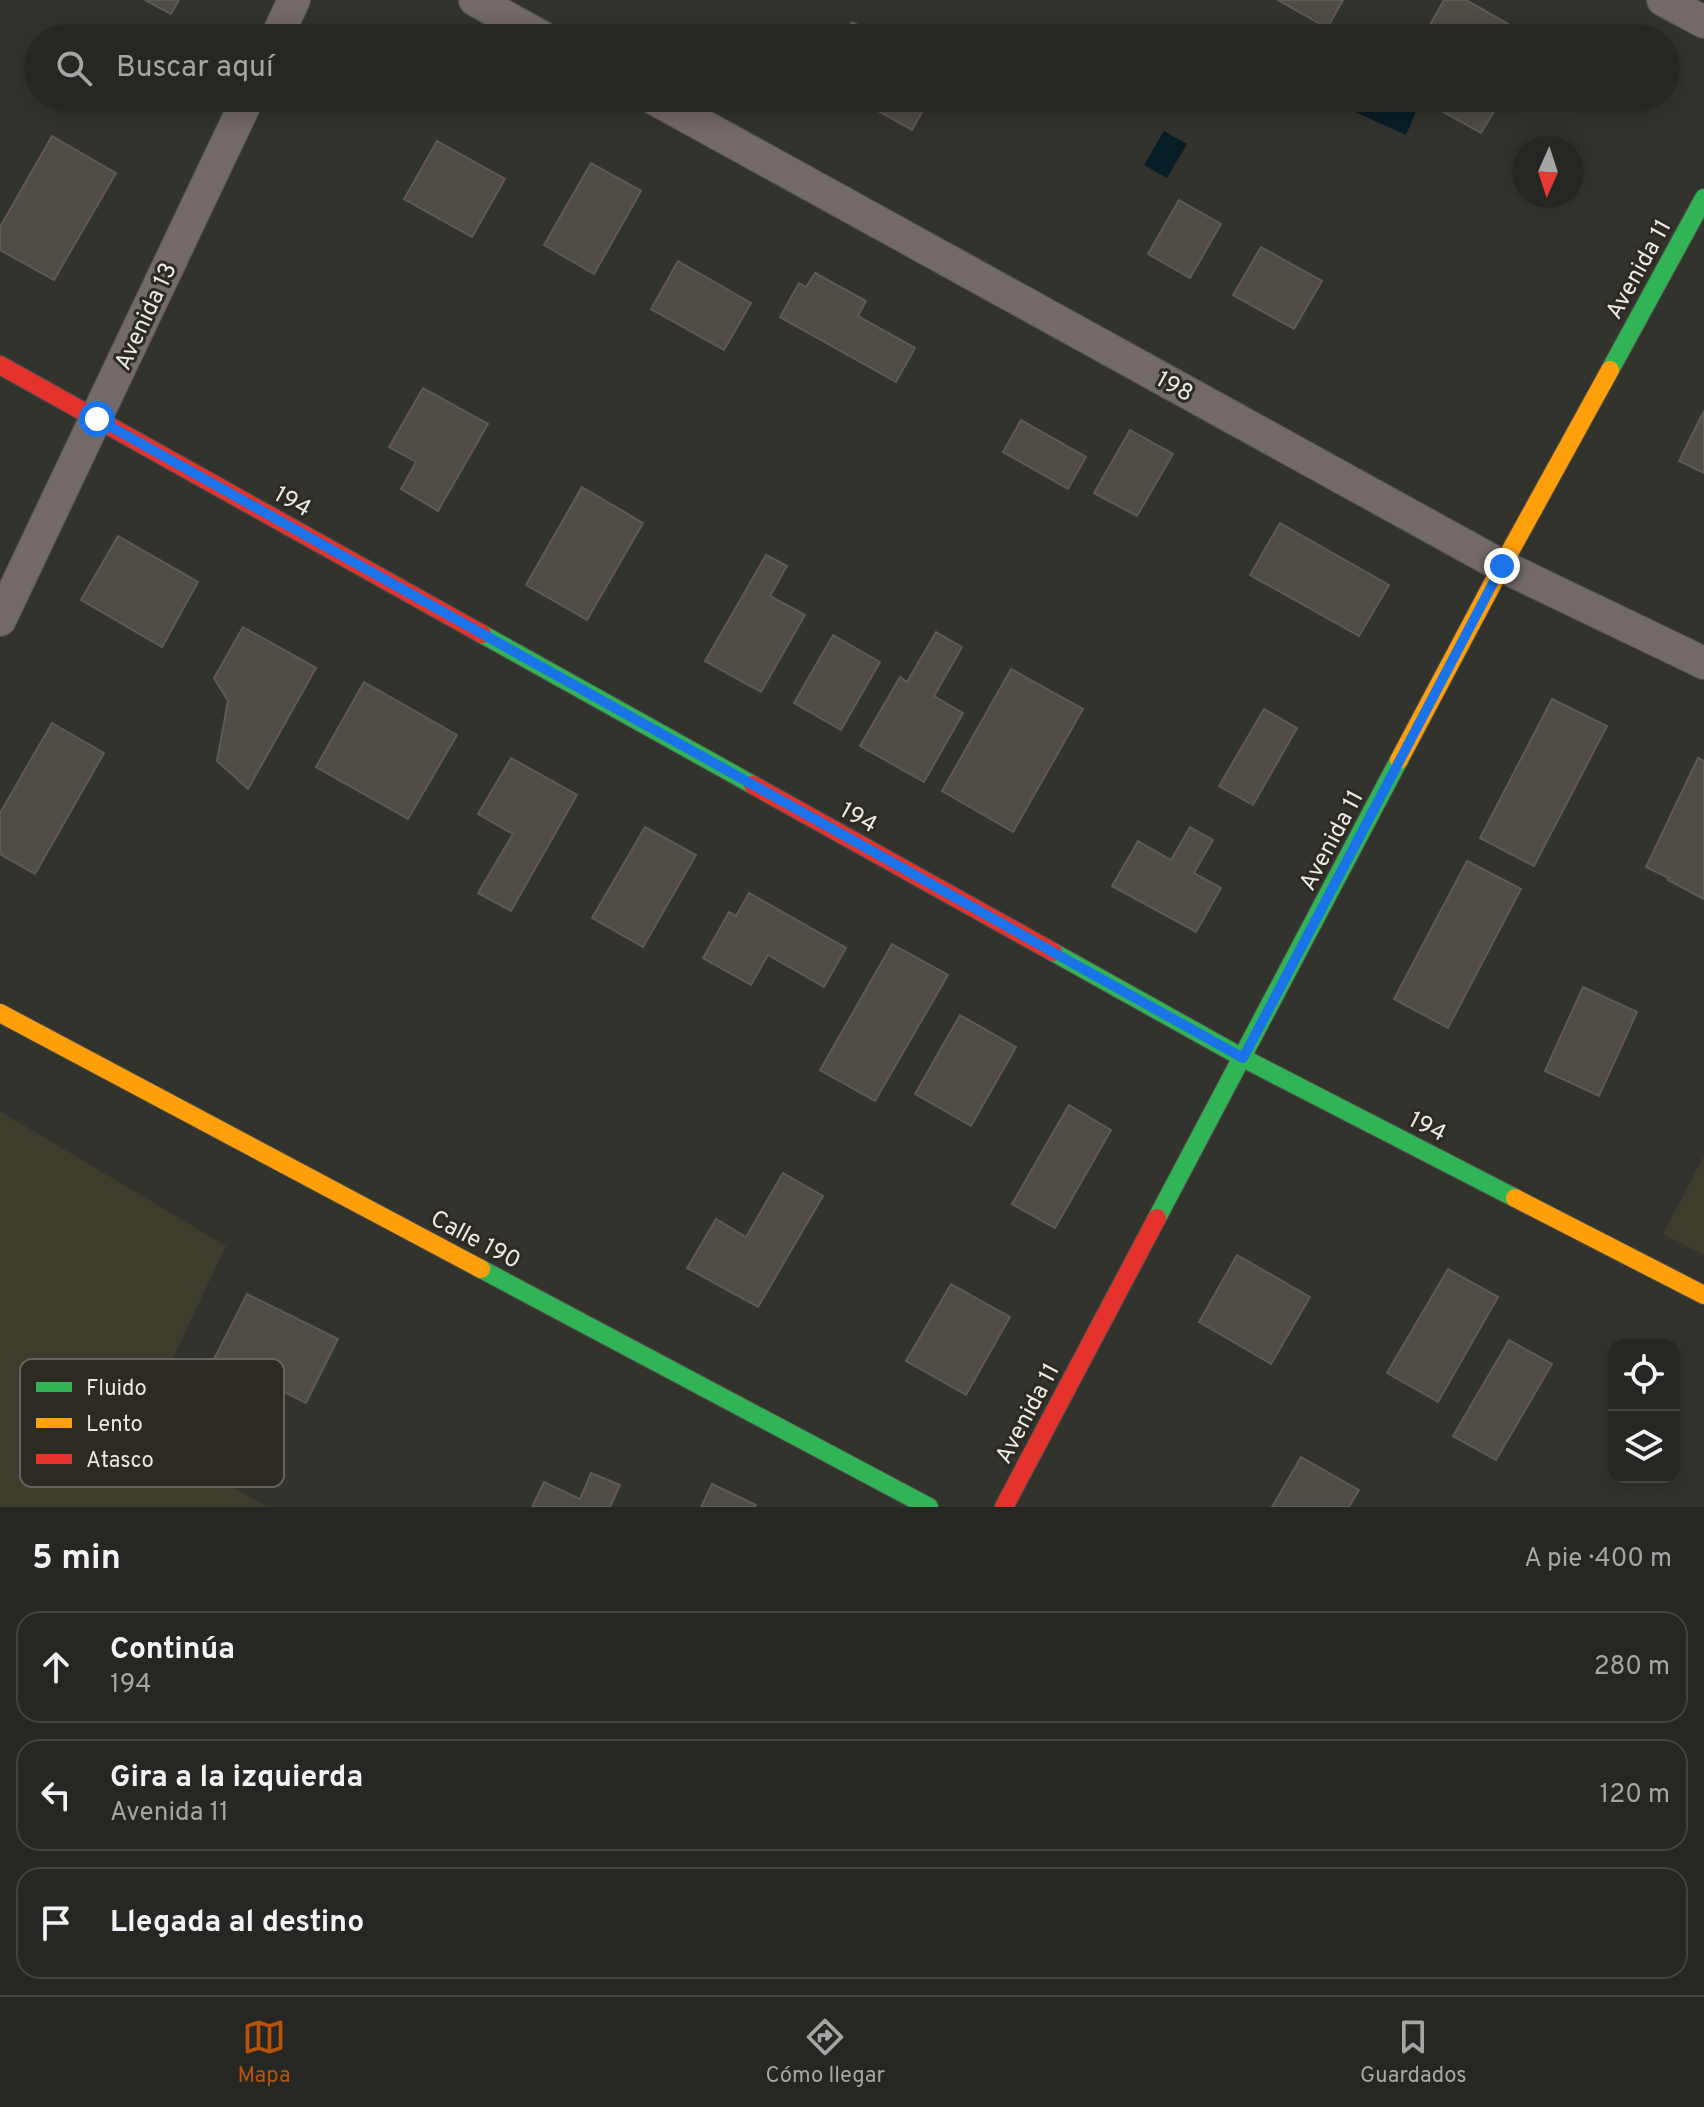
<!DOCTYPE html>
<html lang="es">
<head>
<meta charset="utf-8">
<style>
  body { margin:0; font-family:Overpass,sans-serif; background:#32322f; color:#f1f3f6 }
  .controls { position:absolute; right:24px; bottom:24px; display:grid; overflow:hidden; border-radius:16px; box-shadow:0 4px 20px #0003 }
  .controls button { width:72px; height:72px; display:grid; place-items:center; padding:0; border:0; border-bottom:2px solid #424340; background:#262622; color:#f1f3f6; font:40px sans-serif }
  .compass { position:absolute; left:1512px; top:136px; width:72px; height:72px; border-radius:50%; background:#262622; box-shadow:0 4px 20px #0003; rotate:183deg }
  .stop { position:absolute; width:24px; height:24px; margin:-18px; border:6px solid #1a73e8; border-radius:50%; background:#fff }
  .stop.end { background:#1a73e8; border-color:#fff; box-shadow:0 2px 8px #0008 }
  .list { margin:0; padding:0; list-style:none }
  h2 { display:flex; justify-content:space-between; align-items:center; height:104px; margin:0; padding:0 32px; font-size:34px }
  h2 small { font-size:26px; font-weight:400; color:#a4a5a5 }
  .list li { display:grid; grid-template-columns:52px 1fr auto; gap:24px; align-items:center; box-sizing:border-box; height:112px; margin:0 16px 16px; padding:0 16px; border:2px solid #424340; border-radius:24px }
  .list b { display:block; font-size:30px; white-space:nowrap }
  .list p { margin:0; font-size:26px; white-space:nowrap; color:#a4a5a5 }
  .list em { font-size:26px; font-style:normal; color:#a4a5a5 }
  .icon { flex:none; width:44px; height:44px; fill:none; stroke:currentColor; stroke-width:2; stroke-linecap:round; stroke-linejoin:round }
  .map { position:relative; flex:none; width:1704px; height:1507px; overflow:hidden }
  .search { position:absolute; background:#262622; box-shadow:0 4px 20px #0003; left:24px; right:24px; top:24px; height:88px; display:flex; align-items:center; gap:20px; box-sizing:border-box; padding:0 28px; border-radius:44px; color:#a4a5a5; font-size:30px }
  .sheet { height:488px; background:#262622 }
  nav { display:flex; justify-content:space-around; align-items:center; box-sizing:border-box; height:112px; border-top:2px solid #424340; background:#262622; font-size:22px; color:#a4a5a5 }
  nav a { display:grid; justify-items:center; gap:4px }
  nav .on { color:#b45309 }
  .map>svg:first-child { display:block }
  .built { fill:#3e3c2d }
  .water { fill:#081e26 }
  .building { fill:#504c44; stroke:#5b5a55; stroke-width:2 }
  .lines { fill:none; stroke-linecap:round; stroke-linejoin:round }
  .street-casing { stroke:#504f4c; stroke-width:34 }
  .fast-casing { stroke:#504f4c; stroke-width:20 }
  .slow-casing { stroke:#504f4c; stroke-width:20 }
  .jam-casing { stroke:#504f4c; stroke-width:20 }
  .street { stroke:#736967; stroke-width:32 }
  .fast { stroke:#30b455; stroke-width:18 }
  .slow { stroke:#ff9f0a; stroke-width:18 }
  .jam { stroke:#e5322d; stroke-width:18 }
  .route { stroke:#1a73e8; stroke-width:10 }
  .labels { text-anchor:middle; stroke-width:6; stroke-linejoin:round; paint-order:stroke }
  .street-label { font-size:24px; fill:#ebe9e3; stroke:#2c2a21 }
  .key { fill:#2c2a21; stroke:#65635b; stroke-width:2 }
  .key-label { font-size:22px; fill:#ebe9e3 }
</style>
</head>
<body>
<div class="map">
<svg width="1704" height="1507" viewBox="0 0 1704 1507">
  <rect width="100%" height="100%" fill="#33332e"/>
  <!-- built -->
  <g class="built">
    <polygon points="0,1111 226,1246 138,1432 267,1507 0,1507"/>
    <polygon points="1704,1156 1704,1255 1663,1234"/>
  </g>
  <!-- water -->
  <g class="water">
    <polygon points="1350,98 1396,98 1418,107 1406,135 1346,108"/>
    <polygon points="1164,131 1187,144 1167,178 1144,165"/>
  </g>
  <!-- building -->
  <g class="building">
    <polygon points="145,0 179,0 171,14"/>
    <polygon points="1278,0 1343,0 1327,28"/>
    <polygon points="1444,0 1466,0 1533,38 1425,38 1423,37"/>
    <polygon points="852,22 881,38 843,38"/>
    <polygon points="855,98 930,98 912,130"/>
    <polygon points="1446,98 1502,98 1481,133 1440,110"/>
    <polygon points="52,136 116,173 54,280 0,250 0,227"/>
    <polygon points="437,141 505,179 472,237 404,199"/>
    <polygon points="591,163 641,191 594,274 544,245"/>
    <polygon points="1179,200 1221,224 1190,278 1148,254"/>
    <polygon points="1261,247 1322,281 1294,329 1233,295"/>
    <polygon points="678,261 751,303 724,350 651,309"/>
    <polygon points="815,273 866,301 858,316 915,348 896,382 780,317 799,283 806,287"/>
    <polygon points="423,388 488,424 438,511 401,489 416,462 389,447"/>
    <polygon points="1704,411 1704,473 1679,461"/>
    <polygon points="1021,420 1086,457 1068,489 1003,452"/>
    <polygon points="1130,430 1173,454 1137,516 1094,493"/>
    <polygon points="582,487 643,523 587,620 526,585"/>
    <polygon points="1280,523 1389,585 1359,636 1250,575"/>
    <polygon points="118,536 198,582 162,647 81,600"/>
    <polygon points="766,555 787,566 770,596 805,615 761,692 705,661"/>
    <polygon points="243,627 316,668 248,789 217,761 228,701 214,678"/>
    <polygon points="936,632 962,647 934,696 963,713 924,782 860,746 900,677 907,682"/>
    <polygon points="833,635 880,662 841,730 794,703"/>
    <polygon points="1011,669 1083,709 1013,832 942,791"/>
    <polygon points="364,682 457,735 408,819 316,767"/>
    <polygon points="1552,699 1607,726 1534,866 1480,838"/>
    <polygon points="1264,709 1297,728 1253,805 1219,786"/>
    <polygon points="52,723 104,753 35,874 0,854 0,813"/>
    <polygon points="511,758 577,795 511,911 478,893 513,834 478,814"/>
    <polygon points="1698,758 1704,761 1704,899 1668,880 1669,878 1646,867"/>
    <polygon points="645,827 696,855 643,947 592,918"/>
    <polygon points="1190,827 1213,840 1194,873 1221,888 1196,932 1112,886 1138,841 1171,860"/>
    <polygon points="1467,861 1521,889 1448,1028 1394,999"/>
    <polygon points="749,893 846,948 824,987 768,955 751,985 703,958 729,912 736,916"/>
    <polygon points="892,944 948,975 875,1101 820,1070"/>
    <polygon points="1583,987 1637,1012 1599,1096 1545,1071"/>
    <polygon points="960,1015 1016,1047 971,1126 915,1094"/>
    <polygon points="1069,1105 1111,1130 1055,1228 1012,1204"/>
    <polygon points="783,1173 823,1196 758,1307 687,1268 716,1219 746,1237"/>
    <polygon points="1237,1255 1310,1297 1271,1364 1199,1322"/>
    <polygon points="1448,1269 1498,1297 1438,1402 1387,1373"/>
    <polygon points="951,1284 1010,1317 966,1395 906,1361"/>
    <polygon points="247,1294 338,1339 306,1403 215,1357"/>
    <polygon points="1509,1340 1552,1364 1496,1460 1453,1436"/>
    <polygon points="1301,1457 1359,1490 1349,1507 1272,1507"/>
    <polygon points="591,1473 620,1485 610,1507 532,1507 544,1482 580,1499"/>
    <polygon points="712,1484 756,1505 755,1507 701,1507"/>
  </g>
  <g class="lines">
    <defs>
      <g id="street">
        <polyline points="475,0 544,38"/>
        <polyline points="1663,0 1704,22"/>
        <polyline points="276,38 294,0"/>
        <polyline points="653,98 1502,566 1704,663"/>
        <polyline points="0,620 248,98"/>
      </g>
      <g id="fast">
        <polyline points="1610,370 1704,198"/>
        <polyline points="482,634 753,785"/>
        <polyline points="1053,952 1243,1058 1515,1198"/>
        <polyline points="1157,1218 1399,760"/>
        <polyline points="481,1269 929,1507"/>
      </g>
      <g id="slow">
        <polyline points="1399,760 1502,566 1610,370"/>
        <polyline points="0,1013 481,1269"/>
        <polyline points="1515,1198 1704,1295"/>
      </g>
      <g id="jam">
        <polyline points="0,365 482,634"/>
        <polyline points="753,785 1053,952"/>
        <polyline points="1004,1507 1157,1218"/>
      </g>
    </defs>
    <!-- street casing -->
    <use href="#street" class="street-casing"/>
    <!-- fast casing -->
    <use href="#fast" class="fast-casing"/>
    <!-- slow casing -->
    <use href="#slow" class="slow-casing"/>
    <!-- jam casing -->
    <use href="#jam" class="jam-casing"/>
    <!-- street -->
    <use href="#street" class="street"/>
    <!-- fast -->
    <use href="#fast" class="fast"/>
    <!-- slow -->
    <use href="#slow" class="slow"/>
    <!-- jam -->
    <use href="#jam" class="jam"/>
  </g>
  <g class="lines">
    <!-- route -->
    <polyline class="route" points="97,419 1243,1058 1502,566"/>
  </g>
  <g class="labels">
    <!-- street labels -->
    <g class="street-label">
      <text transform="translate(1638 269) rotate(-61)" y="8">Avenida 11</text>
      <text transform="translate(145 316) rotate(-65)" y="8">Avenida 13</text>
      <text transform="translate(1175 386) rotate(29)" y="8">198</text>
      <text transform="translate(293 501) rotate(29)" y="8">194</text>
      <text transform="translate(859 817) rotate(29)" y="8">194</text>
      <text transform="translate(1331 840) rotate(-62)" y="8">Avenida 11</text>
      <text transform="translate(1428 1126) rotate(27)" y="8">194</text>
      <text transform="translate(476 1239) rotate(28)" y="8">Calle 190</text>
      <text transform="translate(1027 1413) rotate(-62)" y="8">Avenida 11</text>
    </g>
  </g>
  <!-- legend -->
  <rect x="20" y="1359" width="264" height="128" rx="12" class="key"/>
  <rect x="36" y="1382" width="36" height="10" fill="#30b455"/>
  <rect x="36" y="1418" width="36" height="10" fill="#ff9f0a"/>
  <rect x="36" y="1454" width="36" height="10" fill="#e5322d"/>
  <g class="key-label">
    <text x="86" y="1395">Fluido</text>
    <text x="86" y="1431">Lento</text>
    <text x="86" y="1467">Atasco</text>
  </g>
</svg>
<div class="controls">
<button><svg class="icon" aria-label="locate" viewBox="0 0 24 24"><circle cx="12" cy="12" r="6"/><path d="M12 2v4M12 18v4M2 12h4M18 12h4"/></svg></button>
<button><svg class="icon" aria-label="layers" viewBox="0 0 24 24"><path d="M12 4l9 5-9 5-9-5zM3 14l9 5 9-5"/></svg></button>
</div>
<svg class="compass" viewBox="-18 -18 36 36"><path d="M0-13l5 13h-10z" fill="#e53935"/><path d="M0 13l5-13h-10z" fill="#a4a5a5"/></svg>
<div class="stop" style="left:97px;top:419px"></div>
<div class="stop end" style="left:1502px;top:566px"></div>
<div class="search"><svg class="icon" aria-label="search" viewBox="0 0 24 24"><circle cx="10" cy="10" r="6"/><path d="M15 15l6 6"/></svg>Buscar aquí</div>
</div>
<section class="sheet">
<h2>5 min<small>A pie · 400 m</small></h2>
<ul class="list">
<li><svg class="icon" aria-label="ahead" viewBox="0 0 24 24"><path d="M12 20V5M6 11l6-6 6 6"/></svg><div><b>Continúa</b><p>194</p></div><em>280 m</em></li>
<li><svg class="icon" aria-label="left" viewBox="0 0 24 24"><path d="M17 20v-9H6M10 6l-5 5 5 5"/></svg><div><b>Gira a la izquierda</b><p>Avenida 11</p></div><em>120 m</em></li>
<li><svg class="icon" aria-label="arrive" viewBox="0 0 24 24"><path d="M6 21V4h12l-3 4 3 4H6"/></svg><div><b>Llegada al destino</b></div></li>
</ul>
</section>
<nav>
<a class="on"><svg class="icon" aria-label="map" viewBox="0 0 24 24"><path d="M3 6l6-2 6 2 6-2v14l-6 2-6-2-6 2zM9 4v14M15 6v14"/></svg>Mapa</a>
<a><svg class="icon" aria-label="directions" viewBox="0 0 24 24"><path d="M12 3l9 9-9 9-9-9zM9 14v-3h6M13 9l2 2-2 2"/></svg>Cómo llegar</a>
<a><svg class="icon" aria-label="saved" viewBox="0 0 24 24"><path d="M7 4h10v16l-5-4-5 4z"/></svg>Guardados</a>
</nav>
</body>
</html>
